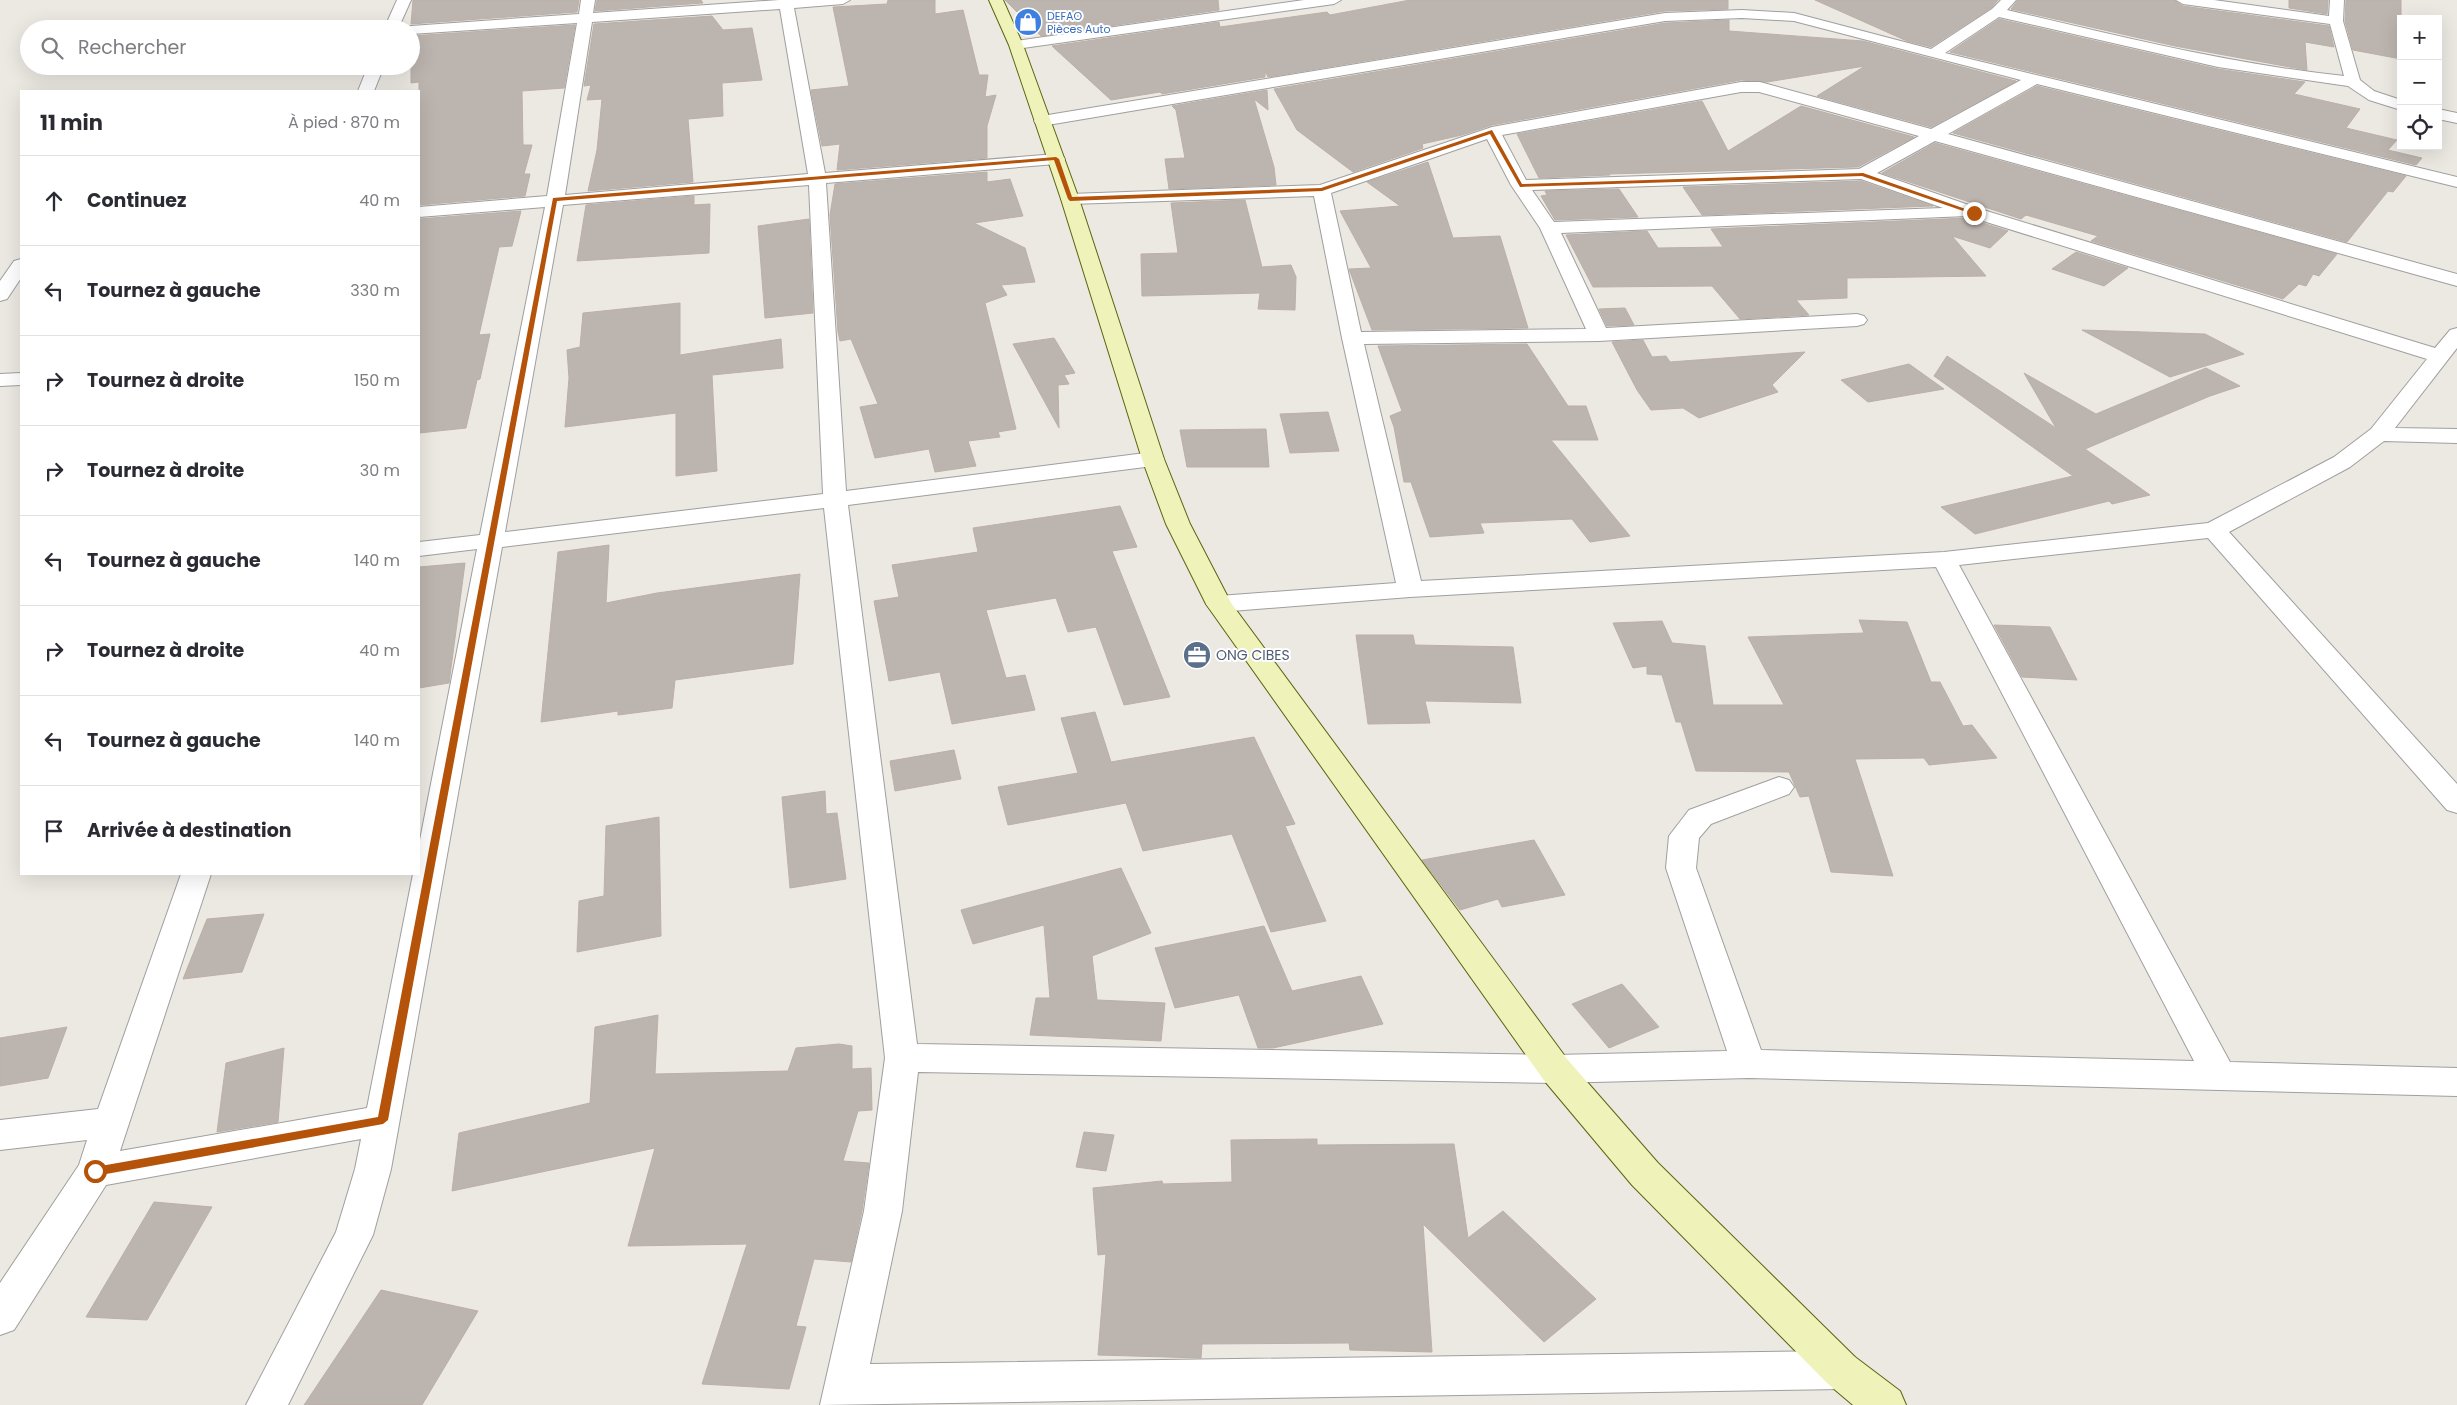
<!DOCTYPE html>
<html lang="fr">
<head>
<meta charset="utf-8">
<style>
  body { margin:0; font-family:Poppins,sans-serif; background:#f7f7f7; color:#2b2b33 }
  .controls { position:absolute; right:15px; top:15px; display:grid; overflow:hidden; border-radius:0px; box-shadow:0 5px 20px #0002 }
  .controls button { width:45px; height:45px; display:grid; place-items:center; padding:0; border:0; border-bottom:1px solid #e1e1e2; background:#fff; color:#2b2b33; font:25px sans-serif }
  .stop { position:absolute; width:15px; height:15px; margin:-11px; border:4px solid #b45309; border-radius:50%; background:#fff }
  .stop.end { background:#b45309; border-color:#fff; box-shadow:0 1px 5px #0008 }
  .list { margin:0; padding:0; list-style:none }
  h2 { display:flex; justify-content:space-between; align-items:center; height:65px; margin:0; padding:0 20px; font-size:21px }
  h2 small { font-size:16px; font-weight:400; color:#7c7c81 }
  .list li { display:grid; grid-template-columns:32px 1fr auto; gap:15px; align-items:center; box-sizing:border-box; height:90px; padding:0 20px; border-top:1px solid #e1e1e2 }
  .list b { display:block; font-size:19px; white-space:nowrap }
  .list em { font-size:16px; font-style:normal; color:#7c7c81 }
  .icon { flex:none; width:28px; height:28px; fill:none; stroke:currentColor; stroke-width:2; stroke-linecap:round; stroke-linejoin:round }
  .map { position:relative; flex:none; width:2457px; height:1405px; overflow:hidden }
  .search { position:absolute; background:#fff; box-shadow:0 5px 20px #0002; left:20px; top:20px; width:400px; height:55px; display:flex; align-items:center; gap:12px; box-sizing:border-box; padding:0 18px; border-radius:28px; color:#7c7c81; font-size:19px }
  .panel { position:absolute; background:#fff; box-shadow:0 5px 20px #0002; left:20px; top:90px; width:400px; height:785px; border-radius:0px }
  .map>svg:first-child { display:block }
  .building { fill:#bcb4af; stroke:#bcb0a6 }
  .lines { fill:none; stroke-linecap:round; stroke-linejoin:round }
  .street-casing { stroke:#9f9f9f; stroke-width:2 }
  .secondary-casing { stroke:#5b650f; stroke-width:2 }
  .street { fill:#fff; fill-rule:evenodd }
  .secondary { fill:#eff2b9; fill-rule:evenodd }
  .route { fill:#b45309 }
  .labels { text-anchor:middle; stroke-width:4; stroke-linejoin:round; paint-order:stroke }
  .far-shop-label { font-size:11px; fill:#366cbe; stroke:#fff; text-anchor:start }
  .service-label { font-size:14px; fill:#4e5e75; stroke:#fff; text-anchor:start }
</style>
</head>
<body>
<div class="map">
<svg width="2457" height="1405" viewBox="0 0 2457 1405">
  <rect width="100%" height="100%" fill="#ece8e2"/>
  <!-- building -->
  <g class="building">
    <polygon points="413,0 579,0 577,12 411,24"/>
    <polygon points="597,0 701,0 703,3 595,11"/>
    <polygon points="888,0 935,0 935,14 963,10 979,75 988,75 985,97 996,95 987,126 987,158 837,170 840,144 822,146 811,90 849,86 833,7 887,4"/>
    <polygon points="1005,0 1218,0 1219,10 1041,36"/>
    <polygon points="1410,0 1728,0 1728,9 1665,11 1268,77 1265,71 1265,77 1162,94 1160,92 1111,100 1052,46 1219,22 1220,27 1327,12 1330,15"/>
    <polygon points="1815,0 1998,0 1991,8 1931,47 1907,41"/>
    <polygon points="2018,0 2174,0 2183,6 2329,26 2334,47 2305,42 2307,70 2301,69 2175,46 2011,9"/>
    <polygon points="2289,0 2328,0 2327,14 2289,8"/>
    <polygon points="2346,0 2401,0 2401,59 2353,50 2345,21"/>
    <polygon points="712,16 723,30 752,28 762,80 722,83 723,116 688,119 693,182 588,191 597,150 602,99 587,100 591,85 584,86 594,24"/>
    <polygon points="1999,19 2218,69 2305,82 2294,94 2360,109 2346,128 2397,140 2388,150 2422,158 2416,165 1950,52"/>
    <polygon points="1729,20 1729,31 1863,41 2016,81 1931,127 1817,96 1865,66 1767,82 1741,80 1492,125 1462,135 1422,144 1423,148 1353,172 1297,130 1274,89 1665,23"/>
    <polygon points="575,25 564,88 522,91 523,145 532,145 524,174 530,174 525,196 419,205 419,82 411,83 411,36"/>
    <polygon points="2037,86 2406,176 2393,192 2388,191 2347,242 1953,133"/>
    <polygon points="1267,90 1268,110 1254,99 1274,167 1276,185 1169,189 1165,159 1185,158 1176,110 1172,106"/>
    <polygon points="1702,101 1728,151 1801,106 1914,137 1858,167 1609,174 1610,175 1539,178 1517,134"/>
    <polygon points="1935,143 2337,254 2319,276 2313,274 2306,286 2299,284 2283,299 2091,241 2098,236 2026,215 2021,219 1882,173"/>
    <polygon points="1428,162 1453,238 1500,236 1528,328 1372,330 1349,269 1371,268 1340,211 1400,206 1367,182"/>
    <polygon points="987,172 987,182 1010,179 1023,216 974,223 1025,248 1035,282 1001,285 1007,295 985,303 1016,429 998,432 1000,437 968,441 976,466 935,472 929,449 875,458 860,407 878,404 851,339 840,341 838,332 830,215 835,184"/>
    <polygon points="1861,181 1933,206 1702,215 1683,187"/>
    <polygon points="1619,189 1638,217 1555,220 1541,196 1547,195 1545,191"/>
    <polygon points="694,196 694,205 710,204 709,253 577,261 586,205"/>
    <polygon points="1245,200 1262,267 1291,265 1296,277 1295,310 1258,309 1260,293 1142,296 1141,254 1178,253 1171,203"/>
    <polygon points="521,211 512,246 499,247 479,335 490,334 480,379 477,380 466,428 419,433 419,219"/>
    <polygon points="1967,218 2008,231 1990,248 1952,236 1986,276 1847,278 1847,298 1796,300 1809,315 1740,319 1712,286 1593,287 1566,235 1647,231 1658,248 1723,247 1711,229"/>
    <polygon points="809,219 813,313 765,318 758,226"/>
    <polygon points="2076,252 2128,268 2104,286 2052,269"/>
    <polygon points="680,303 680,355 781,339 783,368 712,375 717,471 676,476 676,413 565,427 569,378 567,350 580,347 583,313"/>
    <polygon points="1625,308 1634,325 1607,326 1599,309"/>
    <polygon points="2082,330 2205,334 2244,354 2170,377"/>
    <polygon points="1054,338 1075,373 1064,375 1069,384 1058,385 1059,428 1013,344"/>
    <polygon points="1643,340 1652,357 1666,356 1670,362 1805,352 1772,385 1778,392 1699,418 1683,408 1651,410 1637,390 1612,342"/>
    <polygon points="1527,344 1568,406 1586,406 1598,440 1551,440 1630,536 1590,542 1572,519 1480,523 1484,533 1430,537 1411,482 1404,482 1394,427 1390,416 1402,411 1378,346"/>
    <polygon points="1947,356 2056,428 2024,373 2096,414 2206,368 2240,386 2210,396 2085,449 2150,495 2112,504 2109,501 1975,534 1941,507 2073,476 1934,376"/>
    <polygon points="1909,364 1944,389 1868,402 1841,380"/>
    <polygon points="1328,412 1339,451 1290,453 1280,414"/>
    <polygon points="1266,429 1269,467 1187,467 1180,430"/>
    <polygon points="1120,506 1137,547 1112,551 1170,697 1124,705 1096,627 1068,632 1056,598 986,610 1006,678 1025,675 1035,710 952,724 940,672 889,681 874,601 899,597 892,565 978,552 973,528"/>
    <polygon points="609,545 606,603 657,593 800,574 793,664 675,680 672,708 618,715 618,711 541,722 558,552"/>
    <polygon points="465,563 449,683 419,688 419,567"/>
    <polygon points="1859,620 1907,622 1931,682 1940,682 1963,726 1972,725 1997,758 1929,765 1924,758 1855,759 1893,876 1831,872 1809,796 1800,797 1789,772 1696,771 1681,722 1676,722 1662,675 1647,674 1647,666 1633,668 1613,623 1662,621 1672,643 1705,646 1713,705 1784,705 1748,637 1864,633"/>
    <polygon points="1994,625 2050,627 2077,680 2022,677"/>
    <polygon points="1356,635 1413,635 1415,645 1513,647 1521,703 1425,701 1430,723 1368,724"/>
    <polygon points="1095,712 1111,762 1254,737 1295,824 1285,826 1326,921 1271,932 1232,834 1143,851 1126,803 1008,825 998,787 1078,773 1061,718"/>
    <polygon points="954,750 961,779 895,791 890,761"/>
    <polygon points="825,791 826,814 837,813 846,879 790,888 782,797"/>
    <polygon points="659,817 661,936 577,952 579,901 604,896 606,826"/>
    <polygon points="1534,840 1565,895 1502,907 1498,899 1460,910 1422,860"/>
    <polygon points="1121,868 1151,933 1092,956 1097,1000 1165,1003 1161,1041 1030,1035 1036,998 1050,998 1044,925 973,944 961,910"/>
    <polygon points="264,914 242,972 183,979 207,919"/>
    <polygon points="1264,926 1292,991 1361,976 1383,1024 1273,1048 1258,1048 1239,995 1175,1008 1155,948"/>
    <polygon points="1622,984 1659,1027 1609,1048 1572,1004"/>
    <polygon points="658,1015 655,1074 788,1071 796,1048 839,1044 852,1046 852,1069 871,1068 872,1110 858,1111 843,1161 869,1163 862,1211 851,1262 814,1259 796,1326 806,1327 789,1389 702,1384 747,1244 628,1246 655,1148 452,1191 459,1133 590,1103 595,1027"/>
    <polygon points="67,1027 48,1078 0,1086 0,1038"/>
    <polygon points="284,1048 278,1122 217,1132 226,1063"/>
    <polygon points="1084,1132 1114,1135 1106,1171 1076,1167"/>
    <polygon points="1317,1139 1317,1145 1454,1144 1468,1238 1503,1211 1596,1299 1544,1342 1423,1224 1432,1352 1350,1350 1349,1343 1202,1344 1201,1358 1098,1355 1106,1254 1098,1255 1093,1188 1162,1181 1163,1184 1232,1182 1231,1140"/>
    <polygon points="154,1202 212,1207 147,1320 86,1317"/>
    <polygon points="381,1290 478,1311 422,1405 304,1405"/>
  </g>
  <g class="lines">
    <defs>
      <g id="street">
        <polygon points="397,0 411,0 398,29 384,29"/>
        <path d="M581 0H595L593 13 779 0H850L843 4 794 8 825 173 1056 154 1062 155 1065 159 1062 163 1056 164 826 183 846 491 1153 452 1161 454 1164 459 1161 464 1153 466 848 505 917 1044 1555 1055 1727 1051 1666 868 1669 836 1689 810 1779 777 1789 780 1794 787 1789 794 1711 824 1699 838 1696 868 1761 1050 2194 1061 1936 567 1410 597 1219 612 1210 609 1206 604 1210 599 1219 596 1396 583 1342 338 1314 196 1070 204 1064 203 1061 199 1064 195 1070 194 1320 185 1492 127 1741 82H1760L1931 129 2021 80 1794 21 1742 18 1665 21 1042 126 1036 124 1034 121 1036 118 1042 116 1665 13 1742 10 1794 13 1931 49 1992 9 2001 0H2016L2007 10C2119 36 2229 64 2344 76L2330 24 2183 4 2176 0H2214L2329 16 2330 0H2344L2343 21 2360 80 2374 91 2401 100V110L2369 100 2348 86 2218 67 1999 17 1945 53 2457 177V187L2037 84 1948 134 2457 274V286L1935 141 1877 173 1980 209 2435 348 2450 330 2457 328V348L2395 428 2457 429V443L2384 441 2350 467 2229 532 2457 784V813L2447 810 2208 538 1959 565 2230 1062 2457 1068V1096L1749 1078 1555 1083 918 1072 902 1211 870 1364 1841 1351 1855 1357 1861 1370 1855 1383 1841 1389 820 1405 864 1211 885 1058 824 508 502 547 391 1169 373 1235 288 1405H246L336 1232 355 1169 361 1139 106 1185 14 1330 0 1335V1283L79 1165 87 1140 0 1150V1120L98 1109 181 874H211L120 1151 367 1108 413 874H419V845L477 549 419 556V542L480 535 545 207 419 217V207L547 196 577 23 411 34V29H405L411 26 579 14ZM780 9 808 174 565 195 592 22ZM1741 92H1759L1919 136 1859 169 1526 180 1502 135ZM1487 139 1511 185 1540 228 1586 329 1361 332 1331 193ZM1861 179 1943 208 1554 222 1532 190ZM809 185 823 494 505 532 563 205ZM1967 216 2427 359 2371 429 2334 457 2208 523 1944 552 1421 581 1364 344 1599 341 1857 326 1864 324 1867 320 1864 316 1857 314 1606 328 1561 233Z"/>
        <polygon points="1304,0 1341,0 1334,4 1016,49 1009,45 1016,41"/>
        <polygon points="368,66 384,66 374,91 358,91"/>
        <polygon points="2438,109 2457,113 2457,123 2438,119"/>
        <polygon points="21,259 21,278 7,299 0,301 0,281 14,261"/>
        <polygon points="21,373 21,385 0,386 0,374"/>
      </g>
      <polygon id="secondary" points="989,0 1003,0 1023,45 1079,199 1164,459 1190,524 1231,603 1567,1059 1658,1163 1855,1357 1900,1391 1906,1405 1853,1405 1827,1383 1632,1185 1543,1079 1206,604 1166,524 1142,459 1061,199 1009,45"/>
    </defs>
    <!-- street casing -->
    <use href="#street" class="street-casing"/>
    <!-- secondary casing -->
    <use href="#secondary" class="secondary-casing"/>
    <!-- street -->
    <use href="#street" class="street"/>
    <!-- secondary -->
    <use href="#secondary" class="secondary"/>
  </g>
  <!-- route -->
  <polygon class="route" points="1492,130 1522,184 1863,173 1977,213 1972,214 1862,176 1520,187 1490,134 1322,191 1070,201 1068,199 1054,160 557,201 388,1120 383,1124 95,1176 91,1175 91,1168 95,1167 378,1117 553,198 1056,157 1059,159 1072,197 1321,188"/>
  <!-- icons -->
  <defs>
    <symbol id="shop-disc" viewBox="-11 -11 22 22"><circle r="9.5" fill="#3f7fe0" stroke="#fff"/><path d="M-5-2.5h2.3a2.7 3.5 0 0 1 5.4 0H5L5.5 6h-11ZM-1.5-2.5h3a1.5 2.3 0 0 0-3 0Z" fill="#fff"/></symbol>
    <symbol id="office-disc" viewBox="-11 -11 22 22"><circle r="9.5" fill="#5c6f8a" stroke="#fff"/><path d="M-6-3h4V-5.5h4V-3h4V5H-6ZM-1-4.5V-3h2v-1.5ZM-6 0V1H6V0Z" fill="#fff"/></symbol>
  </defs>
  <g fill-rule="evenodd">
    <use href="#shop-disc" x="1012" y="6" width="32" height="32"/>
    <use href="#office-disc" x="1181" y="639" width="32" height="32"/>
  </g>
  <g class="labels">
    <!-- far-shop labels -->
    <g class="far-shop-label">
      <text x="1047" y="20">DEFAO<tspan x="1047" dy="13">Pièces Auto</tspan></text>
    </g>
    <!-- service labels -->
    <g class="service-label">
      <text x="1216" y="660">ONG CIBES</text>
    </g>
  </g>
</svg>
<div class="controls">
<button>+</button>
<button>−</button>
<button><svg class="icon" aria-label="locate" viewBox="0 0 24 24"><circle cx="12" cy="12" r="6"/><path d="M12 2v4M12 18v4M2 12h4M18 12h4"/></svg></button>
</div>
<div class="stop" style="left:95px;top:1171px"></div>
<div class="stop end" style="left:1974px;top:213px"></div>
<div class="search"><svg class="icon" aria-label="search" viewBox="0 0 24 24"><circle cx="10" cy="10" r="6"/><path d="M15 15l6 6"/></svg>Rechercher</div>
<section class="panel">
<h2>11 min<small>À pied · 870 m</small></h2>
<ul class="list">
<li><svg class="icon" aria-label="ahead" viewBox="0 0 24 24"><path d="M12 20V5M6 11l6-6 6 6"/></svg><div><b>Continuez</b></div><em>40 m</em></li>
<li><svg class="icon" aria-label="left" viewBox="0 0 24 24"><path d="M17 20v-9H6M10 6l-5 5 5 5"/></svg><div><b>Tournez à gauche</b></div><em>330 m</em></li>
<li><svg class="icon" aria-label="right" viewBox="0 0 24 24"><path d="M7 20v-9h11M14 6l5 5-5 5"/></svg><div><b>Tournez à droite</b></div><em>150 m</em></li>
<li><svg class="icon" aria-label="right" viewBox="0 0 24 24"><path d="M7 20v-9h11M14 6l5 5-5 5"/></svg><div><b>Tournez à droite</b></div><em>30 m</em></li>
<li><svg class="icon" aria-label="left" viewBox="0 0 24 24"><path d="M17 20v-9H6M10 6l-5 5 5 5"/></svg><div><b>Tournez à gauche</b></div><em>140 m</em></li>
<li><svg class="icon" aria-label="right" viewBox="0 0 24 24"><path d="M7 20v-9h11M14 6l5 5-5 5"/></svg><div><b>Tournez à droite</b></div><em>40 m</em></li>
<li><svg class="icon" aria-label="left" viewBox="0 0 24 24"><path d="M17 20v-9H6M10 6l-5 5 5 5"/></svg><div><b>Tournez à gauche</b></div><em>140 m</em></li>
<li><svg class="icon" aria-label="arrive" viewBox="0 0 24 24"><path d="M6 21V4h12l-3 4 3 4H6"/></svg><div><b>Arrivée à destination</b></div></li>
</ul>
</section>
</div>
</body>
</html>
